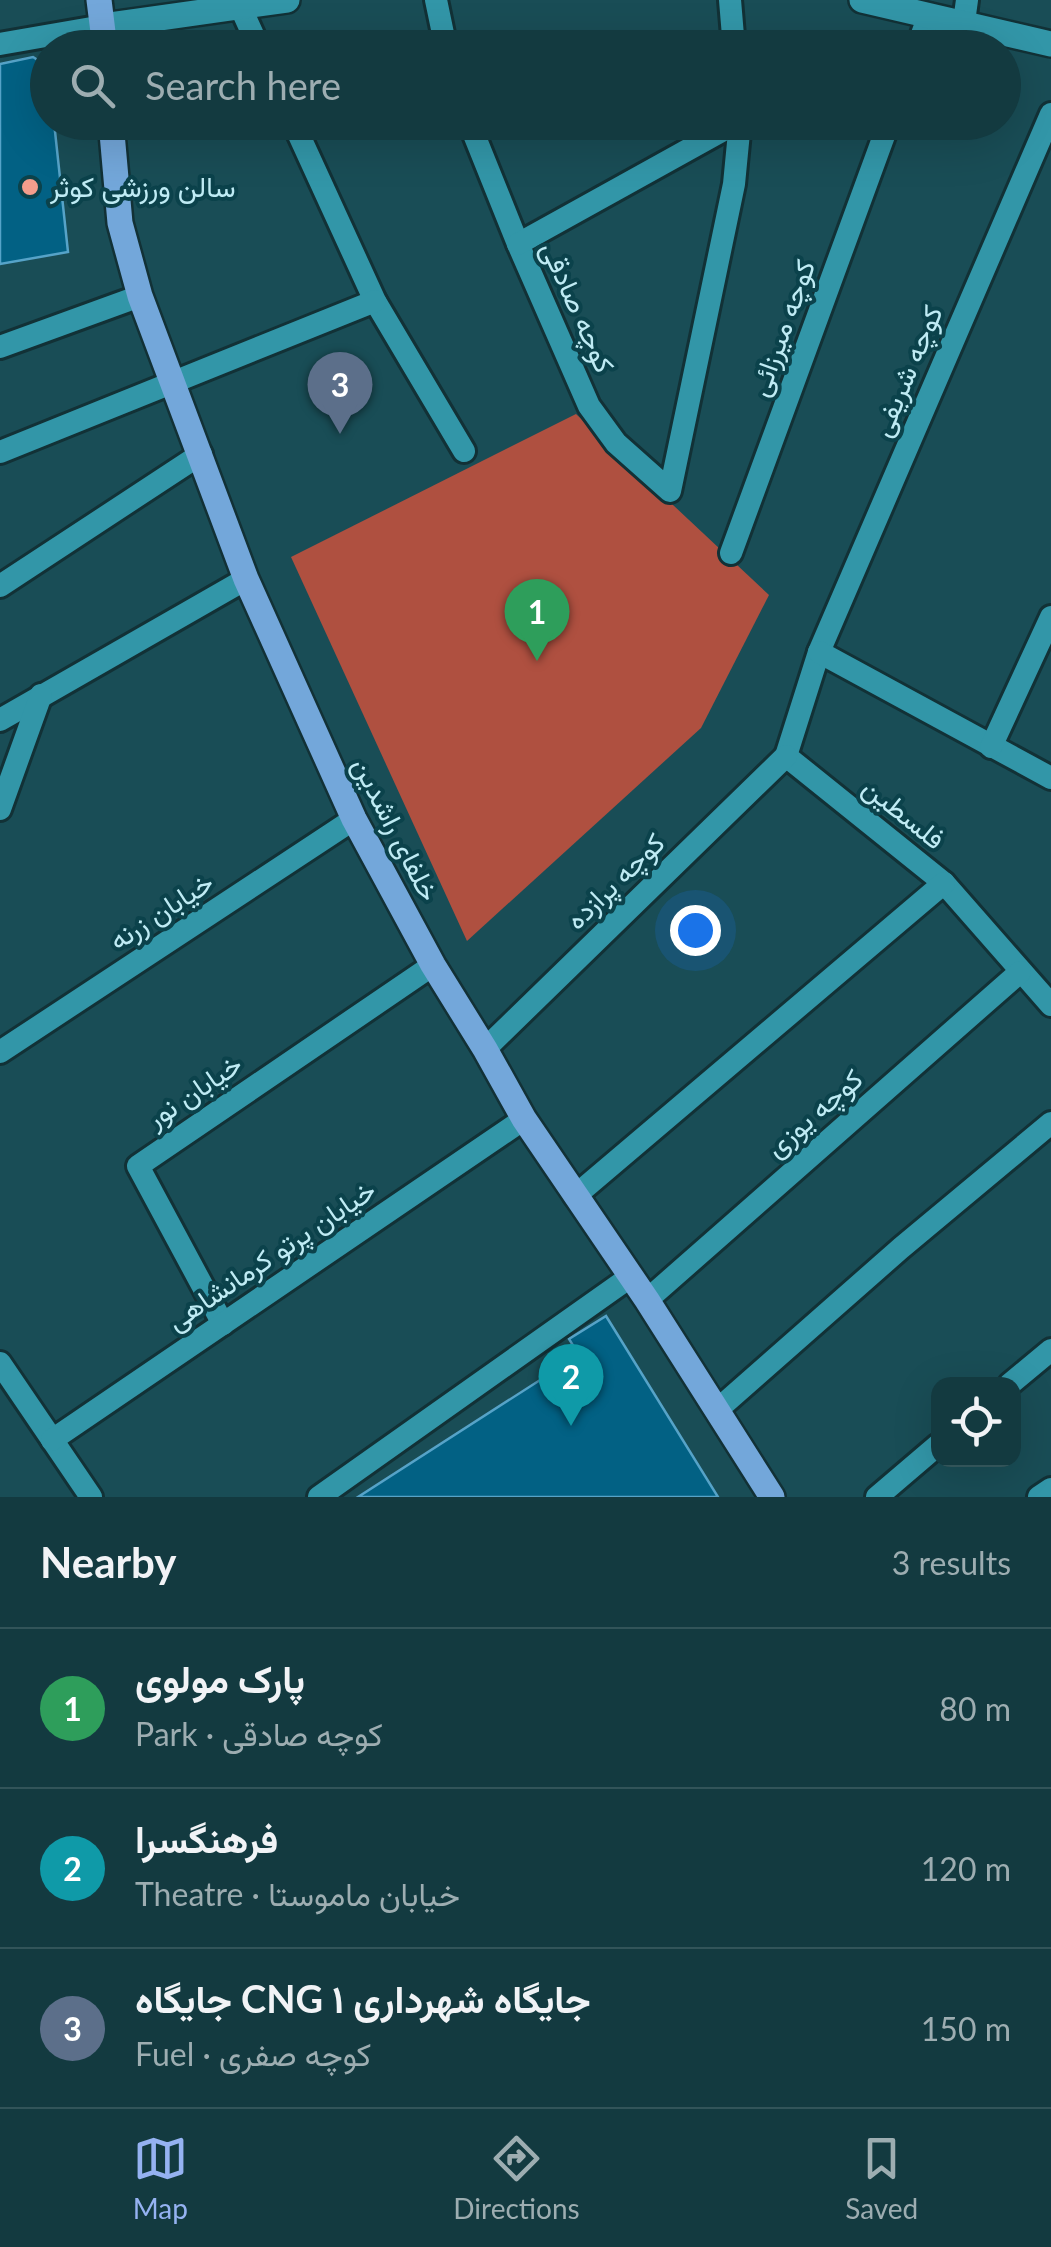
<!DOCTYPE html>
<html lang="en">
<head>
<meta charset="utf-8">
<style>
  body { margin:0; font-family:Lato,Vazirmatn,sans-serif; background:#1c4147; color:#f1f3f6 }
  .controls { position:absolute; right:30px; bottom:30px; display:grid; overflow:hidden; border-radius:20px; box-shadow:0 10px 40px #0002 }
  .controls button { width:90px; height:90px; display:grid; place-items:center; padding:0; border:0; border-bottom:2px solid #325459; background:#133a40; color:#f1f3f6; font:50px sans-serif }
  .you { position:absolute; left:695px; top:930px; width:35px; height:35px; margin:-25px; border:8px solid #fff; border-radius:50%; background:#1a73e8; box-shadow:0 0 0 15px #1a73e833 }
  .badge { display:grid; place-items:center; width:65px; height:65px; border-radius:50%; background:#95b2f1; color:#fff; font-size:32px; font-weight:700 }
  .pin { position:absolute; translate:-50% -82px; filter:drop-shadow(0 2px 5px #0008) }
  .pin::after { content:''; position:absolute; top:52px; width:35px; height:30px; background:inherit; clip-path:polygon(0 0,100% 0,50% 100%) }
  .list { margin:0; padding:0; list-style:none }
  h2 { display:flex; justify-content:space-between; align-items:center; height:130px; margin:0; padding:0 40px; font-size:42px }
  h2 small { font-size:32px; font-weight:400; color:#9dadb1 }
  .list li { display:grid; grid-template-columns:65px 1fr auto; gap:30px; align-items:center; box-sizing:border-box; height:160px; padding:0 40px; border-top:2px solid #325459 }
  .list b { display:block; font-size:38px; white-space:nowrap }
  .list p { margin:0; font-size:32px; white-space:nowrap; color:#9dadb1 }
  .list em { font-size:32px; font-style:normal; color:#9dadb1 }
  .icon { flex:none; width:55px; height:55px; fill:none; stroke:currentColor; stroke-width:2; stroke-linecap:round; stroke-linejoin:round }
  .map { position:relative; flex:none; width:1051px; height:1497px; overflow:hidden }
  .search { position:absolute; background:#133a40; box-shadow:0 10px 40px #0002; left:30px; right:30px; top:30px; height:110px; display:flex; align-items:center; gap:25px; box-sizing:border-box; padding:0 35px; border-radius:55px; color:#9dadb1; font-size:38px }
  .sheet { height:610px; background:#133a40 }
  nav { display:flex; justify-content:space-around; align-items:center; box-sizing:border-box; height:140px; border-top:2px solid #325459; background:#133a40; font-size:28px; color:#9dadb1 }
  nav a { display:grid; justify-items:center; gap:5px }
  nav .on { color:#95b2f1 }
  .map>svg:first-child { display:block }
  .green { fill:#af5040 }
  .building { fill:#026184; stroke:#56a3c8; stroke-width:2.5 }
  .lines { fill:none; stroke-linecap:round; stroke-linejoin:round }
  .street-casing { stroke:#123136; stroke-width:28 }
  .secondary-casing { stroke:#123136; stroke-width:30 }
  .primary-casing { stroke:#123136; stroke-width:30 }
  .street { stroke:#3296a8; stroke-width:22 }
  .secondary { stroke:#3296a8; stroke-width:25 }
  .primary { stroke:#73a7da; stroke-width:25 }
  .poi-dot { fill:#f49d8c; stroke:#0b424b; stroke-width:4 }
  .labels { text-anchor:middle; stroke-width:8; stroke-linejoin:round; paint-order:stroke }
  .poi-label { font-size:28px; fill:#bfebf4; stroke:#0b424b; text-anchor:start }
  .street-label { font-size:28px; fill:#bfebf4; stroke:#0b424b }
</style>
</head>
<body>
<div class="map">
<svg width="1051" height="1497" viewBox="0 0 1051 1497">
  <rect width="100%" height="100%" fill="#194d56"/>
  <!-- green -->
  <polygon class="green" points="576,414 769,595 701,728 467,941 291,557"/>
  <!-- building -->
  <g class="building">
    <polygon points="33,57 47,66 48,122 54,122 68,252 0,264 0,64"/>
    <polygon points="606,1316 718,1497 358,1497 579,1355 569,1339"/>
  </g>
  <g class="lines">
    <defs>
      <g id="street">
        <polyline points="436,0 446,48"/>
        <polyline points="730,0 734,48"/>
        <polyline points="240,6 259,48"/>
        <polyline points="964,22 967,0"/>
        <polyline points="0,44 103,26"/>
        <polyline points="917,48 929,15"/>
        <polyline points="1051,114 819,652 786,756 944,883 1051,1005"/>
        <polyline points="293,122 375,301 464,451"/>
        <polyline points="469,122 518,244 589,406 616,443 670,491 734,184 740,122"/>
        <polyline points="518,244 738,122"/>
        <polyline points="0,347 140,296"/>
        <polyline points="0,452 375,301"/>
        <polyline points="731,553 889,122"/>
        <polyline points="0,586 201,454"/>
        <polyline points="819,652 1051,778"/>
        <polyline points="0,720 246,579"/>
        <polyline points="991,747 1051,617"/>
        <polyline points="0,809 41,695"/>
        <polyline points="485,1049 786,756"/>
        <polyline points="0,1052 354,819"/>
        <polyline points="575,1196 944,883"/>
        <polyline points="647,1300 1020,972"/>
        <polyline points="223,1324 138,1166 433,965"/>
        <polyline points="0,1363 91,1497"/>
        <polyline points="1010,1384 1051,1350"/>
        <polyline points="717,1410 901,1248 1051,1123"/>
        <polyline points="52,1440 524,1119"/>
        <polyline points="319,1497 630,1277"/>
        <polyline points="877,1497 938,1445"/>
        <polyline points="1039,1497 1051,1489"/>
      </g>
      <g id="secondary">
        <polyline points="862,0 1051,44"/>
        <polyline points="103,26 287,0"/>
      </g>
      <g id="primary">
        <polyline points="99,0 105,48"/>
        <polyline points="111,122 120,223 140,296 246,579 354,819 433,965 485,1049 524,1119 647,1300 772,1497"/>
      </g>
    </defs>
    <!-- street casing -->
    <use href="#street" class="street-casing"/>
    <!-- secondary casing -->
    <use href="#secondary" class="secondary-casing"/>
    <!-- primary casing -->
    <use href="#primary" class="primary-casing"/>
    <!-- street -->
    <use href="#street" class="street"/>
    <!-- secondary -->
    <use href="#secondary" class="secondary"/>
    <!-- primary -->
    <use href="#primary" class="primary"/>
  </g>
  <!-- markers -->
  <circle class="poi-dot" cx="30" cy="187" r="10"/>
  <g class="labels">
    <!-- poi labels -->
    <g class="poi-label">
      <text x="50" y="197">سالن ورزشی کوثر</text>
    </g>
    <!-- street labels -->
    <g class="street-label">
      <text transform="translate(578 307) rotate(66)" y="10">کوچه صادقی</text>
      <text transform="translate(782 328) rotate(-70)" y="10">کوچه میرزائی</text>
      <text transform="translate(907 371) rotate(-67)" y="10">کوچه شریفی</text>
      <text transform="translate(904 813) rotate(39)" y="10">فلسطین</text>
      <text transform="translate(396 829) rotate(63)" y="10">خلفای راشدین</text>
      <text transform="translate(615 881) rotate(-44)" y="10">کوچه پرازده</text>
      <text transform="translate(161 911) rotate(-33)" y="10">خیابان زرنه</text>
      <text transform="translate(194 1091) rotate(-34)" y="10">خیابان نور</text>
      <text transform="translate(814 1113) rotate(-41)" y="10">کوچه یوزی</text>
      <text transform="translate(271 1255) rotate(-34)" y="10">خیابان پرتو کرمانشاهی</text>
    </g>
  </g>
</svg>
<div class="controls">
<button><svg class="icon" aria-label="locate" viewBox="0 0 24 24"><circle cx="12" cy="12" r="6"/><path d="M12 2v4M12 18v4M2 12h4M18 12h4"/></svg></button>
</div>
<div class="you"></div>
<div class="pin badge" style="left:537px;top:661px;background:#2e9e5b">1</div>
<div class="pin badge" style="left:571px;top:1426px;background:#0f9aa8">2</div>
<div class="pin badge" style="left:340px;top:434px;background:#5c6f8a">3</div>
<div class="search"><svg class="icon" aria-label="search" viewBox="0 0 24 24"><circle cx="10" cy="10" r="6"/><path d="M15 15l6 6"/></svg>Search here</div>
</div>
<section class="sheet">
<h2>Nearby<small>3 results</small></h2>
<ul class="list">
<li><span class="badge" style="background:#2e9e5b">1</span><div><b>پارک مولوی</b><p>Park · کوچه صادقی</p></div><em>80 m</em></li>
<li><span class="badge" style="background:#0f9aa8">2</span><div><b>فرهنگسرا</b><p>Theatre · خیابان ماموستا</p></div><em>120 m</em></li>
<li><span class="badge" style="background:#5c6f8a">3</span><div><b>جایگاه CNG جایگاه شهرداری ۱</b><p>Fuel · کوچه صفری</p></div><em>150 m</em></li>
</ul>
</section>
<nav>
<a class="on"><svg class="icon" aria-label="map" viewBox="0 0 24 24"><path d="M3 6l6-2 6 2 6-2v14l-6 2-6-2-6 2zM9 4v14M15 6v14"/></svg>Map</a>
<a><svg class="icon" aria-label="directions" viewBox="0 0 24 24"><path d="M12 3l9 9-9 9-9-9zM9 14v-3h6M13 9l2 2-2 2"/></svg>Directions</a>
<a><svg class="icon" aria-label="saved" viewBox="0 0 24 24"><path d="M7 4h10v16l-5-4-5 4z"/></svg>Saved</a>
</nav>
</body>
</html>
